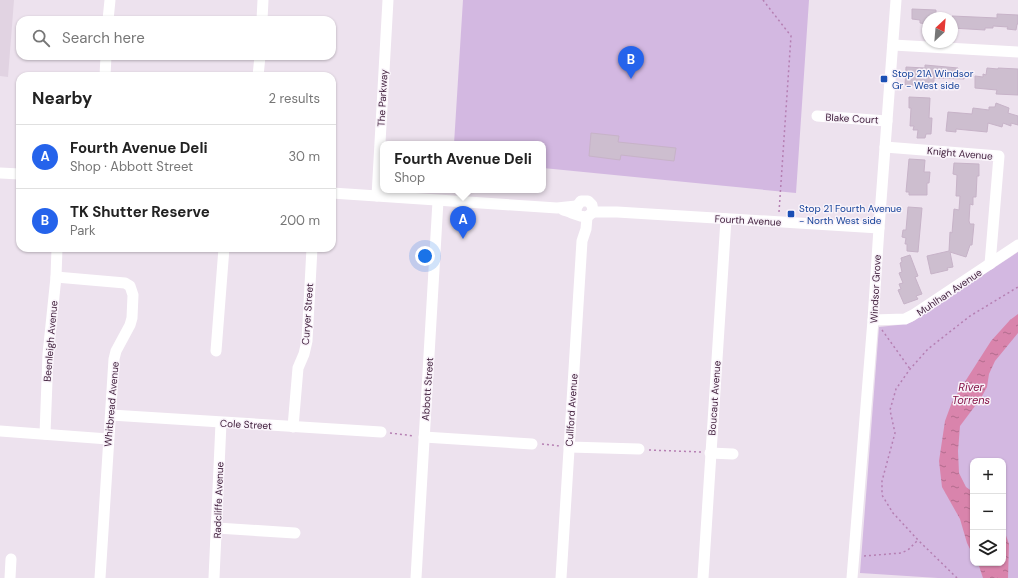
<!DOCTYPE html>
<html lang="en">
<head>
<meta charset="utf-8">
<style>
  body { margin:0; font-family:"DM Sans",sans-serif; background:#f6f6f6; color:#222 }
  .controls { position:absolute; right:12px; bottom:12px; display:grid; overflow:hidden; border-radius:8px; box-shadow:0 1px 3px #0004 }
  .controls button { width:36px; height:36px; display:grid; place-items:center; padding:0; border:0; border-bottom:1px solid #e0e0e0; background:#fff; color:#222; font:20px sans-serif }
  .compass { position:absolute; left:922px; top:12px; width:36px; height:36px; border-radius:50%; background:#fff; box-shadow:0 1px 3px #0004; rotate:26deg }
  .you { position:absolute; left:425px; top:256px; width:14px; height:14px; margin:-10px; border:3px solid #fff; border-radius:50%; background:#1a73e8; box-shadow:0 0 0 6px #1a73e833 }
  .badge { display:grid; place-items:center; width:26px; height:26px; border-radius:50%; background:#2563eb; color:#fff; font-size:13px; font-weight:700 }
  .pin { position:absolute; translate:-50% -33px; filter:drop-shadow(0 1px 2px #0008) }
  .pin::after { content:''; position:absolute; top:21px; width:14px; height:12px; background:inherit; clip-path:polygon(0 0,100% 0,50% 100%) }
  .popup { position:absolute; left:380px; top:141px; width:166px; height:52px; box-sizing:border-box; display:grid; place-content:center; border-radius:8px; background:#fff; filter:drop-shadow(0 1px 3px #0005); font-size:13px; white-space:nowrap; color:#767676 }
  .popup b { font-size:15px; color:#222 }
  .popup::after { content:''; position:absolute; left:50%; top:100%; margin-left:-8px; border:8px solid transparent; border-top-color:#fff }
  .list { margin:0; padding:0; list-style:none }
  h2 { display:flex; justify-content:space-between; align-items:center; height:52px; margin:0; padding:0 16px; font-size:17px }
  h2 small { font-size:13px; font-weight:400; color:#767676 }
  .list li { display:grid; grid-template-columns:26px 1fr auto; gap:12px; align-items:center; box-sizing:border-box; height:64px; padding:0 16px; border-top:1px solid #e0e0e0 }
  .list b { display:block; font-size:15px; white-space:nowrap }
  .list p { margin:0; font-size:13px; white-space:nowrap; color:#767676 }
  .list em { font-size:13px; font-style:normal; color:#767676 }
  .icon { flex:none; width:22px; height:22px; fill:none; stroke:currentColor; stroke-width:2; stroke-linecap:round; stroke-linejoin:round }
  .map { position:relative; flex:none; width:1018px; height:578px; overflow:hidden }
  .search { position:absolute; background:#fff; box-shadow:0 1px 3px #0004; left:16px; top:16px; width:320px; height:44px; display:flex; align-items:center; gap:10px; box-sizing:border-box; padding:0 14px; border-radius:12px; color:#767676; font-size:15px }
  .panel { position:absolute; background:#fff; box-shadow:0 1px 3px #0004; left:16px; top:72px; width:320px; height:180px; border-radius:12px }
  .map>svg:first-child { display:block }
  .built { fill:#e1d3e2 }
  .green { fill:#d3b8e1; fill-rule:evenodd }
  .water { fill:url(#water-ripples) }
  .building { fill:#cdbecf; stroke:#c7b3c8 }
  .lines { fill:none; stroke-linecap:round; stroke-linejoin:round }
  .path { stroke:#b57fb2; stroke-width:1.5; stroke-dasharray:2 3; stroke-linecap:butt }
  .minor { stroke:#fff; stroke-width:11 }
  .transit-dot { fill:#1a4fb4; stroke:#f9f3fa; stroke-width:1.5 }
  .labels { text-anchor:middle; stroke-width:3; stroke-linejoin:round; paint-order:stroke }
  .transit-label { font-size:10px; fill:#164399; stroke:#f9f3fa; text-anchor:start }
  .street-label { font-size:10px; fill:#41203d; stroke:#f9f3fa }
  .water-label { font-size:11px; font-style:italic; fill:#841347; stroke:#f9f3fa }
</style>
</head>
<body>
<div class="map">
<svg width="1018" height="578" viewBox="0 0 1018 578">
  <defs>
    <pattern id="water-ripples" width="26" height="14" patternUnits="userSpaceOnUse"><rect width="26" height="14" fill="#d984ac"/><path d="M2 4q2-2 4 0t4 0M15 11q2-2 4 0t4 0" fill="none" stroke="#b26c8d"/></pattern>
  </defs>
  <rect width="100%" height="100%" fill="#ede2ee"/>
  <!-- built -->
  <polygon class="built" points="0,0 14,0 8,77 0,76"/>
  <!-- green -->
  <g class="green">
    <polygon points="463,0 809,0 796,193 543,168 543,144 454,144"/>
    <path d="M1018 252V578H938L860 573 879 327 898 325 912 322ZM973 461H1003V563H973Z"/>
  </g>
  <!-- water -->
  <g class="water">
    <polygon points="1018,314 1018,333 995,361 989,374 987,387 981,398 960,426 958,451 959,473 966,487 973,492 973,555 967,543 960,519 942,487 939,461 945,421 952,402 991,341 1010,320"/>
    <polygon points="1003,527 1009,544 1008,578 983,578 978,563 1003,563"/>
  </g>
  <!-- building -->
  <g class="building">
    <polygon points="912,9 936,10 936,18 928,18 928,24 920,23 920,20 912,19"/>
    <polygon points="997,14 1018,15 1018,24 1017,24 1016,30 1007,29 1008,27 993,26 993,28 985,28 985,30 952,28 952,16 997,18"/>
    <polygon points="925,65 958,68 958,72 965,72 964,79 934,78 934,85 905,85 906,67 925,68"/>
    <polygon points="987,68 998,69 998,68 1018,69 1018,95 996,94 997,90 975,88 975,76 983,77 983,74 986,75"/>
    <polygon points="909,97 930,98 929,118 932,118 931,134 926,134 925,138 917,138 918,130 913,130 914,126 910,126 911,108 909,108"/>
    <polygon points="996,103 1009,108 1008,113 1018,116 1018,125 1011,123 1011,126 1003,123 1002,127 988,123 987,132 956,129 956,132 946,131 948,112 972,114 973,108 989,110 989,107 995,107"/>
    <polygon points="591,133 619,136 618,142 676,148 674,161 621,155 620,160 589,156"/>
    <polygon points="909,159 925,160 924,172 930,172 929,183 927,183 927,195 909,195 909,192 906,192"/>
    <polygon points="954,163 979,164 979,176 977,176 976,197 973,197 973,205 970,204 969,221 970,224 974,224 972,245 970,245 966,257 950,252 953,267 947,268 948,270 931,274 927,256 949,251 950,232 952,233 954,209 959,210 960,196 956,196 957,175 953,174"/>
    <polygon points="908,207 922,208 918,252 907,251 907,244 905,244 906,238 902,237 903,230 906,230"/>
    <polygon points="910,255 918,276 915,277 922,294 916,296 918,299 904,304 898,290 901,289 899,284 903,283 899,273 902,272 900,263 902,262 901,258"/>
  </g>
  <g class="lines">
    <!-- path -->
    <g class="path">
      <polyline points="763,0 791,36 779,212"/>
      <polyline points="882,330 910,369"/>
      <polyline points="390,433 414,436"/>
      <polyline points="542,444 560,446"/>
      <polyline points="649,450 701,452"/>
      <polyline points="864,556 901,553 908,550 918,540"/>
      <polyline points="957,578 918,540 893,513 882,495 882,481 895,433 890,410 896,389 910,369 928,349 970,316 1018,287"/>
    </g>
    <!-- minor -->
    <g class="minor">
      <polyline points="108,20 110,0"/>
      <polyline points="262,20 263,0"/>
      <polyline points="893,45 1018,52"/>
      <polyline points="105,76 106,56"/>
      <polyline points="258,76 260,56"/>
      <polyline points="817,116 887,121"/>
      <polyline points="885,147 999,156 990,264"/>
      <polyline points="0,173 20,174"/>
      <polyline points="332,193 557,208 576,206"/>
      <polyline points="377,196 388,0"/>
      <path d="M563 210C571 212 579 217 587 217L593 212 592 205 588 201H581C577 206 575 208 577 214"/>
      <polyline points="593,212 617,212 879,228"/>
      <polyline points="56,277 125,283 130,286 133,295 132,318 130,325 116,351 114,359 100,578"/>
      <polyline points="873,320 905,319 913,315 1018,245"/>
      <polyline points="216,351 224,248"/>
      <polyline points="111,415 381,432"/>
      <polyline points="293,427 298,368 304,354 307,341 312,248"/>
      <polyline points="0,431 108,439"/>
      <polyline points="45,434 48,354 56,277 57,248"/>
      <polyline points="424,437 532,444"/>
      <polyline points="569,447 639,449"/>
      <polyline points="710,453 733,454"/>
      <polyline points="217,528 295,533"/>
      <polyline points="10,578 11,559"/>
      <polyline points="214,578 221,423"/>
      <polyline points="416,578 438,201"/>
      <polyline points="561,578 582,241 586,229 587,217"/>
      <polyline points="703,578 726,219"/>
      <polyline points="852,578 873,320 879,228 896,0"/>
    </g>
  </g>
  <!-- markers -->
  <g class="transit-dot">
    <rect x="880" y="75" width="8" height="8" rx="2"/>
    <rect x="787" y="210" width="8" height="8" rx="2"/>
  </g>
  <g class="labels">
    <!-- transit labels -->
    <g class="transit-label">
      <text x="892" y="77">Stop 21A Windsor<tspan x="892" dy="12">Gr - West side</tspan></text>
      <text x="799" y="212">Stop 21 Fourth Avenue<tspan x="799" dy="12">- North West side</tspan></text>
    </g>
    <!-- street labels -->
    <g class="street-label">
      <text transform="translate(382 98) rotate(-87)" y="4">The Parkway</text>
      <text transform="translate(852 118) rotate(3)" y="4">Blake Court</text>
      <text transform="translate(960 153) rotate(5)" y="4">Knight Avenue</text>
      <text transform="translate(748 220) rotate(3)" y="4">Fourth Avenue</text>
      <text transform="translate(875 289) rotate(-87)" y="4">Windsor Grove</text>
      <text transform="translate(949 292) rotate(-34)" y="4">Muhlhan Avenue</text>
      <text transform="translate(307 314) rotate(-86)" y="4">Curyer Street</text>
      <text transform="translate(50 341) rotate(-85)" y="4">Beenleigh Avenue</text>
      <text transform="translate(427 389) rotate(-86)" y="4">Abbott Street</text>
      <text transform="translate(714 398) rotate(-86)" y="4">Boucaut Avenue</text>
      <text transform="translate(111 404) rotate(-85)" y="4">Whitbread Avenue</text>
      <text transform="translate(571 410) rotate(-86)" y="4">Cullford Avenue</text>
      <text transform="translate(246 424) rotate(3)" y="4">Cole Street</text>
      <text transform="translate(218 500) rotate(-88)" y="4">Radcliffe Avenue</text>
    </g>
    <!-- water labels -->
    <g class="water-label">
      <text x="971" y="391">River<tspan x="971" dy="13">Torrens</tspan></text>
    </g>
  </g>
</svg>
<div class="controls">
<button>+</button>
<button>−</button>
<button><svg class="icon" aria-label="layers" viewBox="0 0 24 24"><path d="M12 4l9 5-9 5-9-5zM3 14l9 5 9-5"/></svg></button>
</div>
<svg class="compass" viewBox="-18 -18 36 36"><path d="M0-13l5 13h-10z" fill="#e53935"/><path d="M0 13l5-13h-10z" fill="#767676"/></svg>
<div class="you"></div>
<div class="pin badge" style="left:463px;top:239px">A</div>
<div class="popup"><b>Fourth Avenue Deli</b>Shop</div>
<div class="pin badge" style="left:631px;top:79px">B</div>
<div class="search"><svg class="icon" aria-label="search" viewBox="0 0 24 24"><circle cx="10" cy="10" r="6"/><path d="M15 15l6 6"/></svg>Search here</div>
<section class="panel">
<h2>Nearby<small>2 results</small></h2>
<ul class="list">
<li><span class="badge">A</span><div><b>Fourth Avenue Deli</b><p>Shop · Abbott Street</p></div><em>30 m</em></li>
<li><span class="badge">B</span><div><b>TK Shutter Reserve</b><p>Park</p></div><em>200 m</em></li>
</ul>
</section>
</div>
</body>
</html>
